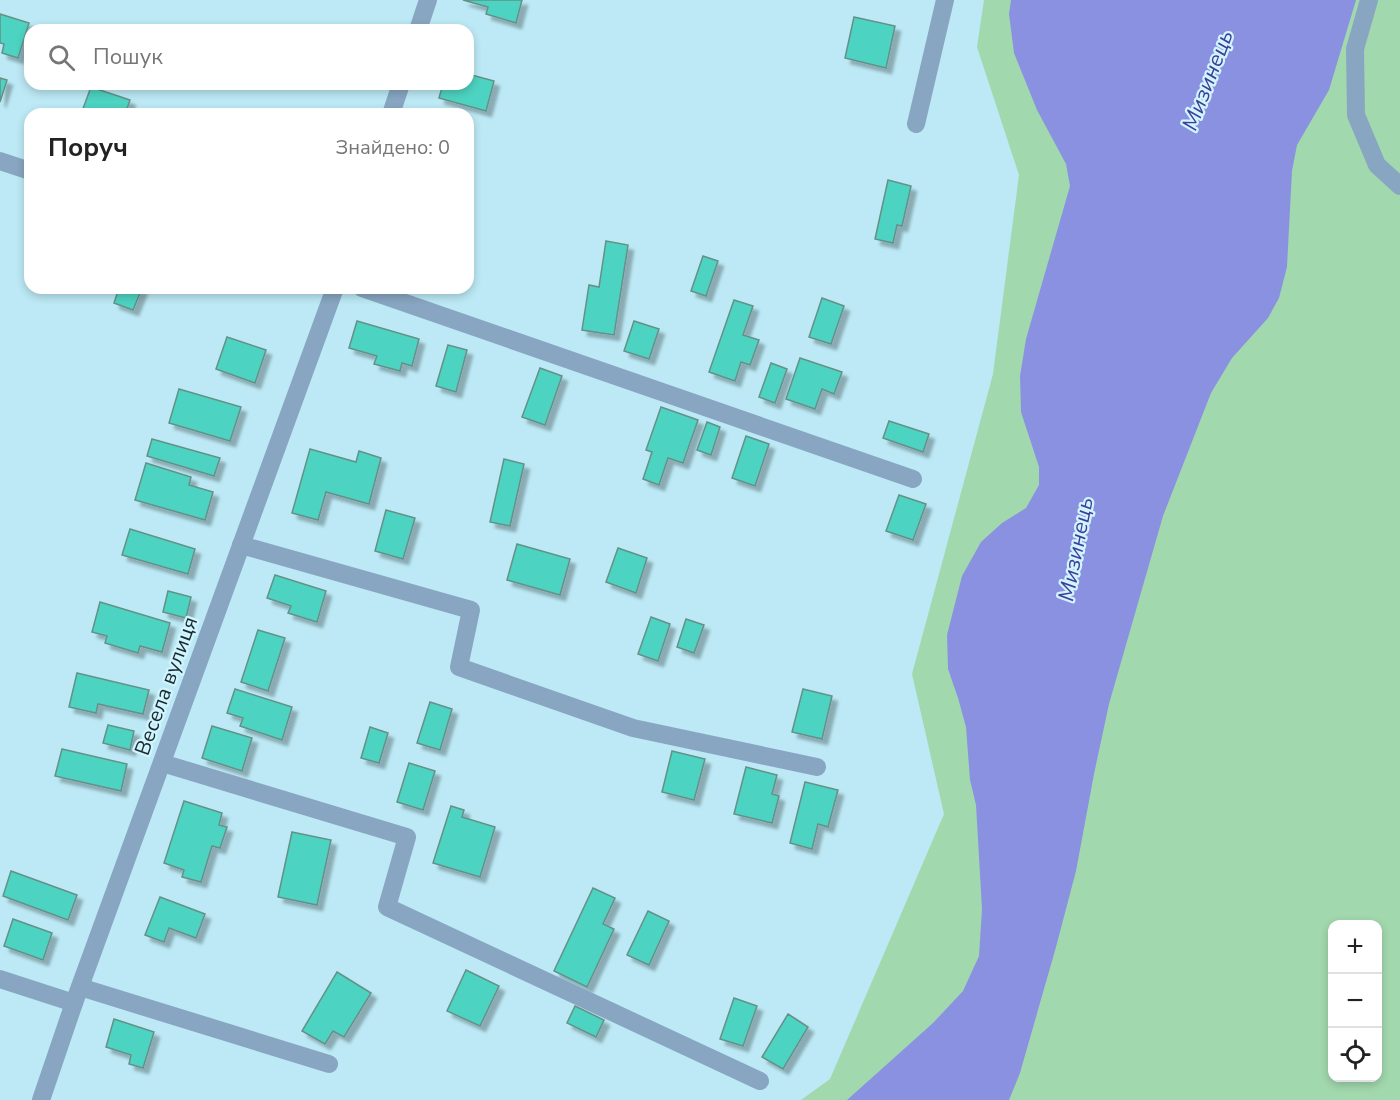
<!DOCTYPE html>
<html lang="uk">
<head>
<meta charset="utf-8">
<style>
  body { margin:0; font-family:"Nunito Sans",sans-serif; background:#f6f6f6; color:#222 }
  .controls { position:absolute; right:18px; bottom:18px; display:grid; overflow:hidden; border-radius:12px; box-shadow:0 3px 9px #0003 }
  .controls button { width:54px; height:54px; display:grid; place-items:center; padding:0; border:0; border-bottom:2px solid #e0e0e0; background:#fff; color:#222; font:30px sans-serif }
  .list { margin:0; padding:0; list-style:none }
  h2 { display:flex; justify-content:space-between; align-items:center; height:78px; margin:0; padding:0 24px; font-size:26px }
  h2 small { font-size:20px; font-weight:400; color:#767676 }
  .icon { flex:none; width:33px; height:33px; fill:none; stroke:currentColor; stroke-width:2; stroke-linecap:round; stroke-linejoin:round }
  .map { position:relative; flex:none; width:1400px; height:1100px; overflow:hidden }
  .search { position:absolute; background:#fff; box-shadow:0 3px 9px #0003; left:24px; top:24px; width:450px; height:66px; display:flex; align-items:center; gap:15px; box-sizing:border-box; padding:0 21px; border-radius:18px; color:#767676; font-size:22px }
  .panel { position:absolute; background:#fff; box-shadow:0 3px 9px #0003; left:24px; top:108px; width:450px; height:186px; border-radius:18px }
  .map>svg:first-child { display:block }
  .green { fill:#a2d8ae; fill-rule:evenodd }
  .water { fill:#8b91e1 }
  .building { fill:#4ed3c1; stroke:#649189; stroke-width:1.5; filter:url(#shadow) }
  .lines { fill:none; stroke-linecap:round; stroke-linejoin:round }
  .minor { stroke:#88a6c2; stroke-width:18 }
  .labels { text-anchor:middle; stroke-width:4.5; stroke-linejoin:round; paint-order:stroke }
  .street-label { font-size:21px; fill:#18292e; stroke:#d1f5fe }
  .water-label { font-size:22px; font-style:italic; fill:#403c99; stroke:#d1f5fe }
</style>
</head>
<body>
<div class="map">
<svg width="1400" height="1100" viewBox="0 0 1400 1100">
  <defs>
    <filter id="shadow"><feDropShadow dx="5.5" dy="5.5" stdDeviation="1.5" flood-color="#0004"/></filter>
  </defs>
  <rect width="100%" height="100%" fill="#bce9f5"/>
  <!-- green -->
  <path class="green" d="M984 0H1400V1100H801L830 1079 944 814 912 674 993 374 1019 175 977 47ZM1332 924H1378V1078H1332Z"/>
  <!-- water -->
  <polygon class="water" points="1011,0 1356,0 1329,90 1297,145 1292,171 1287,267 1279,298 1268,318 1232,358 1211,393 1163,516 1109,704 1094,774 1076,871 1056,947 1020,1073 1009,1100 847,1100 933,1023 963,991 979,956 982,909 976,805 970,780 966,727 958,698 948,669 947,635 962,576 981,542 1002,523 1026,508 1039,485 1039,467 1021,412 1020,376 1026,339 1070,186 1066,164 1037,110 1014,53 1009,14"/>
  <!-- building -->
  <g class="building">
    <polygon points="463,0 522,0 516,23 486,14 488,7"/>
    <polygon points="0,14 29,23 18,58 2,53 4,44 0,43"/>
    <polygon points="854,17 895,26 886,68 845,58"/>
    <polygon points="468,74 494,81 486,111 439,98 443,84 468,84"/>
    <polygon points="0,78 7,80 0,102"/>
    <polygon points="91,87 130,100 125,114 81,114"/>
    <polygon points="888,180 911,186 902,226 897,225 893,243 875,239"/>
    <polygon points="30,240 30,254 25,252"/>
    <polygon points="606,241 628,245 614,335 582,330 589,285 599,287"/>
    <polygon points="703,256 718,261 706,296 691,291"/>
    <polygon points="119,288 142,288 133,310 114,303"/>
    <polygon points="822,298 844,306 831,344 809,337"/>
    <polygon points="734,300 753,306 743,335 759,340 750,365 741,362 735,381 709,372"/>
    <polygon points="357,321 419,339 412,366 402,363 400,371 374,364 377,356 349,348"/>
    <polygon points="634,321 659,329 649,359 624,351"/>
    <polygon points="227,337 266,350 255,383 216,369"/>
    <polygon points="448,345 467,350 456,392 436,386"/>
    <polygon points="800,358 842,372 834,394 822,389 815,409 786,399"/>
    <polygon points="771,363 787,369 775,403 759,397"/>
    <polygon points="540,368 562,376 545,425 522,417"/>
    <polygon points="179,389 241,407 230,441 169,423"/>
    <polygon points="661,407 698,420 683,463 668,458 659,485 643,479 652,452 646,450"/>
    <polygon points="889,421 929,434 923,452 883,438"/>
    <polygon points="707,422 720,427 711,455 697,450"/>
    <polygon points="746,436 769,444 755,486 732,478"/>
    <polygon points="152,439 220,458 214,476 147,456"/>
    <polygon points="310,449 356,462 359,451 381,458 369,504 326,492 318,520 292,513"/>
    <polygon points="504,459 524,464 510,526 490,522"/>
    <polygon points="146,463 191,477 189,485 213,492 205,520 135,500"/>
    <polygon points="899,495 926,504 913,540 886,531"/>
    <polygon points="386,510 415,518 403,559 375,551"/>
    <polygon points="130,529 195,549 188,574 122,555"/>
    <polygon points="517,544 570,559 560,595 507,580"/>
    <polygon points="618,548 647,558 636,593 606,582"/>
    <polygon points="275,575 326,591 317,622 288,613 291,606 267,598"/>
    <polygon points="168,591 191,597 186,618 163,612"/>
    <polygon points="100,602 170,623 162,652 140,646 138,653 105,643 107,636 92,632"/>
    <polygon points="651,617 670,624 658,661 638,654"/>
    <polygon points="686,619 704,625 694,653 677,647"/>
    <polygon points="258,630 285,638 268,691 241,682"/>
    <polygon points="77,673 149,690 143,714 98,704 96,713 69,707"/>
    <polygon points="235,689 292,707 282,740 240,726 243,718 227,713"/>
    <polygon points="803,689 832,696 822,739 792,732"/>
    <polygon points="430,702 452,709 440,750 417,743"/>
    <polygon points="108,725 134,731 130,750 103,743"/>
    <polygon points="212,726 252,738 242,771 202,758"/>
    <polygon points="370,727 388,733 379,763 361,758"/>
    <polygon points="62,749 127,764 121,791 55,776"/>
    <polygon points="672,751 705,759 694,800 662,792"/>
    <polygon points="409,763 435,771 423,810 397,802"/>
    <polygon points="746,767 777,775 772,794 779,796 772,823 734,814"/>
    <polygon points="805,782 838,790 828,827 818,824 812,849 790,843"/>
    <polygon points="184,801 222,813 219,825 227,827 220,848 212,846 201,882 182,877 184,870 164,863"/>
    <polygon points="451,806 464,810 462,817 495,827 480,877 433,863"/>
    <polygon points="292,832 331,840 317,905 278,897"/>
    <polygon points="11,871 77,895 68,920 3,896"/>
    <polygon points="593,888 615,898 603,924 614,929 587,987 554,971"/>
    <polygon points="160,897 205,914 196,938 169,928 164,942 145,935"/>
    <polygon points="648,911 669,921 649,965 627,955"/>
    <polygon points="13,919 52,933 43,960 4,946"/>
    <polygon points="466,970 499,986 480,1026 447,1011"/>
    <polygon points="337,972 371,993 344,1037 333,1031 325,1044 302,1031"/>
    <polygon points="734,998 757,1006 743,1046 720,1039"/>
    <polygon points="575,1006 604,1020 596,1037 567,1023"/>
    <polygon points="788,1014 808,1027 783,1069 762,1057"/>
    <polygon points="114,1019 154,1032 143,1068 129,1064 131,1055 106,1047"/>
  </g>
  <g class="lines">
    <!-- minor -->
    <g class="minor">
      <polyline points="1369,0 1355,49 1356,115 1377,165 1400,186"/>
      <polyline points="418,30 428,0"/>
      <polyline points="391,114 401,84"/>
      <polyline points="916,124 945,0"/>
      <polyline points="0,161 30,171"/>
      <polyline points="362,288 913,479"/>
      <polyline points="241,545 471,610 459,667 633,728 817,767"/>
      <polyline points="162,763 407,837 387,907 760,1081"/>
      <polyline points="0,979 74,1003"/>
      <polyline points="80,987 329,1064"/>
      <polyline points="41,1100 74,1003 335,288"/>
    </g>
  </g>
  <g class="labels">
    <!-- street labels -->
    <g class="street-label">
      <text transform="translate(166 686) rotate(-70)" y="7">Весела вулиця</text>
    </g>
    <!-- water labels -->
    <g class="water-label">
      <text transform="translate(1207 80) rotate(-69)" y="8">Мизинець</text>
      <text transform="translate(1075 549) rotate(-79)" y="8">Мизинець</text>
    </g>
  </g>
</svg>
<div class="controls">
<button>+</button>
<button>−</button>
<button><svg class="icon" aria-label="locate" viewBox="0 0 24 24"><circle cx="12" cy="12" r="6"/><path d="M12 2v4M12 18v4M2 12h4M18 12h4"/></svg></button>
</div>
<div class="search"><svg class="icon" aria-label="search" viewBox="0 0 24 24"><circle cx="10" cy="10" r="6"/><path d="M15 15l6 6"/></svg>Пошук</div>
<section class="panel">
<h2>Поруч<small>Знайдено: 0</small></h2>
<ul class="list">
</ul>
</section>
</div>
</body>
</html>
